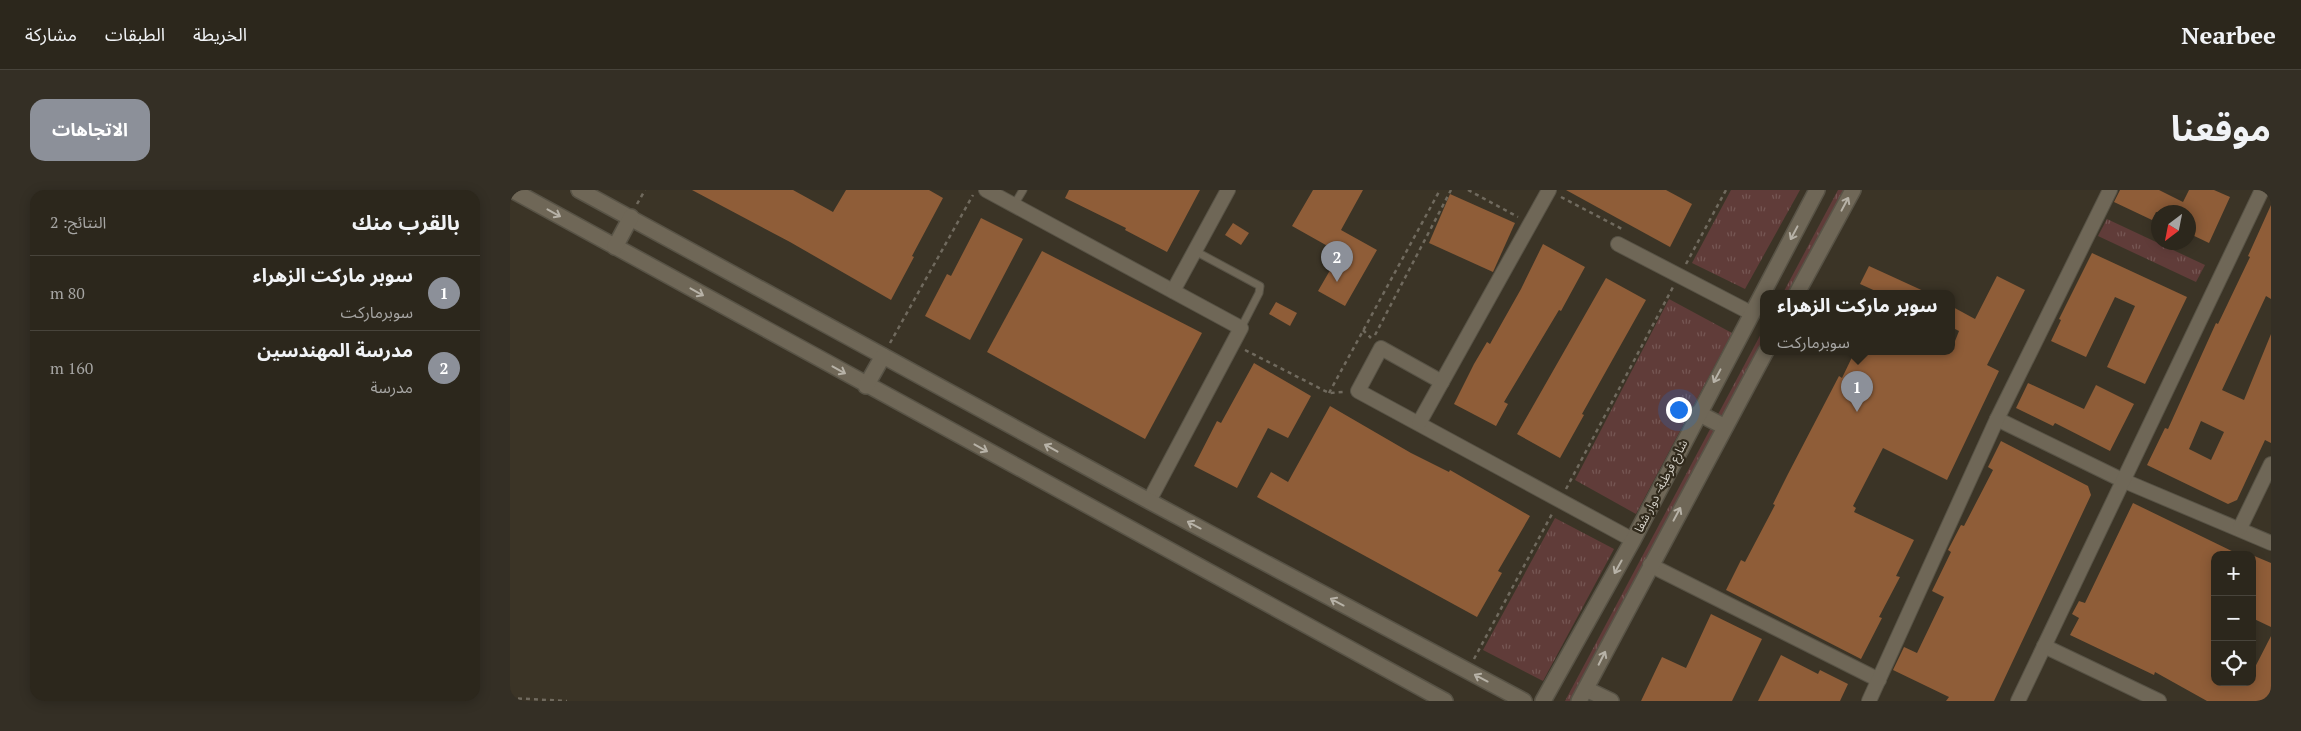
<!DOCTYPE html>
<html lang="ar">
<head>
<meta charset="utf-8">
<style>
  body { margin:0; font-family:"PT Serif","Noto Sans Arabic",serif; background:#342f25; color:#f1f3f6; direction:rtl }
  .controls { position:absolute; right:15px; bottom:15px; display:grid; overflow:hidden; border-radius:10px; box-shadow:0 2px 12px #0003 }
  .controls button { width:45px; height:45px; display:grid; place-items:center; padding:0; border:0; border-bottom:1px solid #48443b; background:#2c271c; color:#f1f3f6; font:25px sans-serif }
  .compass { position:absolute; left:1641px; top:15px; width:45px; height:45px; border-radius:50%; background:#2c271c; box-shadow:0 2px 12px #0003; rotate:212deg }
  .you { position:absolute; left:1168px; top:219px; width:18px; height:18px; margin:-12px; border:4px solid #fff; border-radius:50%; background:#1a73e8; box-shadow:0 0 0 8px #1a73e833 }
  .badge { display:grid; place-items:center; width:32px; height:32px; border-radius:50%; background:#8c9099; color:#fff; font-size:16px; font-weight:700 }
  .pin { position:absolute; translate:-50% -41px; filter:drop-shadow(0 1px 2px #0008) }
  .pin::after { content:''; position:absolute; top:26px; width:18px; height:15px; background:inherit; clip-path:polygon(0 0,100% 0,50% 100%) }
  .popup { position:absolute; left:1250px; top:100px; width:195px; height:65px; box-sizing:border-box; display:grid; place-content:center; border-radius:10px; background:#2c271c; filter:drop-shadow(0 1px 4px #0005); font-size:16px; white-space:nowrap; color:#a6a5a3 }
  .popup b { font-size:19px; color:#f1f3f6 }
  .popup::after { content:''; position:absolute; left:50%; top:100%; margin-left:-10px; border:10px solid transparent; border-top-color:#2c271c }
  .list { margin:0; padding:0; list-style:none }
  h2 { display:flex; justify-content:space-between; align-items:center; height:65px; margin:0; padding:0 20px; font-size:21px }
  h2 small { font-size:16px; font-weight:400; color:#a6a5a3 }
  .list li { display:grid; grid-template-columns:32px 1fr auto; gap:15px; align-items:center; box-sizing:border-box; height:75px; padding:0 20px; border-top:1px solid #48443b }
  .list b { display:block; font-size:19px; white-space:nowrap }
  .list p { margin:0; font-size:16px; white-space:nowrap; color:#a6a5a3 }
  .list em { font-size:16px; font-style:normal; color:#a6a5a3 }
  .icon { flex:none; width:28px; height:28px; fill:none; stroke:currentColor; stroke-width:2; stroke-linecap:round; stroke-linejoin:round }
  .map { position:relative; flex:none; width:1761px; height:511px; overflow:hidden; direction:ltr; border-radius:15px }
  header { display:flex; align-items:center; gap:30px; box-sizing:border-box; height:70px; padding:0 25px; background:#2c271c; border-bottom:1px solid #48443b }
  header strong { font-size:24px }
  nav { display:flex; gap:28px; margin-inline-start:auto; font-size:18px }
  .intro { display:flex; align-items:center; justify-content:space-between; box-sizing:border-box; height:120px; padding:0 30px }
  h1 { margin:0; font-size:35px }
  .button { padding:12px 22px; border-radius:15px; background:#8c9099; color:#fff; font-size:18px; font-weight:700 }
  main { display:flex; gap:30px; padding:0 30px }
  aside { flex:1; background:#2c271c; border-radius:15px; box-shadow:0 2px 12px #0003 }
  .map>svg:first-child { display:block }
  .grass { fill:url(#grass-tufts) }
  .building { fill:#8f5d38; fill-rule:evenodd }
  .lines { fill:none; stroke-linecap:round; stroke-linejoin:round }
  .lane-casing { stroke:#585346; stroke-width:9 }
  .street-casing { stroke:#585346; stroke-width:16 }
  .secondary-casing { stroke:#585346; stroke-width:18 }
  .path { stroke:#706a5e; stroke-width:2.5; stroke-dasharray:4 4; stroke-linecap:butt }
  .lane { stroke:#6f6757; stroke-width:7 }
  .street { stroke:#6f6757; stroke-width:14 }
  .secondary { stroke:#6f6757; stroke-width:15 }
  .oneway { stroke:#b7b2a7 }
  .labels { text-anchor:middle; stroke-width:4.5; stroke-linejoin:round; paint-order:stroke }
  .street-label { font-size:12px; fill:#d6d2c9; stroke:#312a1c }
</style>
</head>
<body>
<header>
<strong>Nearbee</strong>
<nav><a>الخريطة</a><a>الطبقات</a><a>مشاركة</a></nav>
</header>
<div class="intro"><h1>موقعنا</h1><a class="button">الاتجاهات</a></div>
<main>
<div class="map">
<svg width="1761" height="511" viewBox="0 0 1761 511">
  <defs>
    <pattern id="grass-tufts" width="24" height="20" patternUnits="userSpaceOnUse" patternTransform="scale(1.25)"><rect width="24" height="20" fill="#603c39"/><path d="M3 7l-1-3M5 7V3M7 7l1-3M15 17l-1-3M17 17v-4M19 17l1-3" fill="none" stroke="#765754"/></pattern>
  </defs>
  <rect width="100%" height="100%" fill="#3b3426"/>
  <!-- grass -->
  <g class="grass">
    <polygon points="1221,0 1290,0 1235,99 1182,73"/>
    <polygon points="1328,0 1343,0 1288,103 1273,103"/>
    <polygon points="1597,29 1695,75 1686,92 1588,46"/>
    <polygon points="1159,109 1222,143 1126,324 1065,290"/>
    <polygon points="1253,140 1253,161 1070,511 1055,511"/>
    <polygon points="1045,328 1104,359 1033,491 973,460"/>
  </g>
  <!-- building -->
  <g class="building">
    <polygon points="182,0 283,0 323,22 336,0 419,0 433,8 402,66 404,67 381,110 280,52"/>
    <polygon points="559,0 690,0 657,62 615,40 616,38 555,8"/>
    <polygon points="803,0 853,0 831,40 867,60 835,116 808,101 830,63 782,36"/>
    <polygon points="1056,0 1156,0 1182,14 1160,57"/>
    <polygon points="1610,0 1649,0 1673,12 1679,0 1704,0 1720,7 1699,53 1678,43 1678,22 1646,22 1642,30 1604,12"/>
    <polygon points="940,4 1005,33 983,82 919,53"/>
    <path d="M1761 15V109L1756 106 1712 200 1734 210 1761 144V253L1755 250 1727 310 1718 314 1637 275 1655 238 1658 239 1706 133 1708 134 1740 67 1738 66ZM1691 231 1714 242 1701 270 1679 259Z"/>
    <polygon points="471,28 513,49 460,150 415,126 437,84 441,86"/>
    <polygon points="723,33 739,43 731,55 715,45"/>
    <polygon points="1033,54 1075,77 1051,121 1049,120 994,212 998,214 986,236 944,214 964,174 977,152 980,154 1011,99"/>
    <polygon points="532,61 692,143 635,249 477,162"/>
    <polygon points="1582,63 1677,107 1635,194 1597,177 1625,116 1605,107 1576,167 1541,151 1551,130 1549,129"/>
    <polygon points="1359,76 1418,103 1370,103 1350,94"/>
    <polygon points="1487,86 1515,100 1477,175 1489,181 1437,290 1373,258 1343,316 1346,318 1344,322 1404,350 1386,386 1390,387 1369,427 1372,428 1351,469 1216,400 1231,370 1235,372 1265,315 1263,314 1278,284 1329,186 1332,188 1345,161 1441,161 1449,141 1441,137 1441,116 1465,129"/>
    <polygon points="1096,88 1136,110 1072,224 1074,225 1050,268 1007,244"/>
    <polygon points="766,112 787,123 780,136 759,124"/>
    <polygon points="744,173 801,206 778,248 758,238 727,298 684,276 707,231 711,233"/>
    <polygon points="1518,193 1574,219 1586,195 1624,214 1600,261 1545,233 1543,236 1506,218"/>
    <polygon points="820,216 901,263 939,282 940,280 1020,326 988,381 992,383 967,427 747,307 761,282 778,292"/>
    <polygon points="1491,251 1578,296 1581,305 1484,511 1436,511 1439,507 1383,480 1394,457 1407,463 1434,407 1422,401 1441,362 1438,360 1451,335 1454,336 1483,280 1478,277"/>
    <polygon points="1623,313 1730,365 1705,365 1705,492 1742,492 1742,483 1761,446 1761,511 1697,511 1645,482 1644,485 1560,445 1569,428 1562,424 1569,411 1575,413"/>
    <polygon points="1742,365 1761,373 1761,437 1742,428"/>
    <polygon points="1201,424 1252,449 1222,511 1131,511 1152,467 1176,478"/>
    <polygon points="1271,465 1308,484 1310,480 1338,494 1330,511 1248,511"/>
  </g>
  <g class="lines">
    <defs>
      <g id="lane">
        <polyline points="504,15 513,0"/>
        <polyline points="685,61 750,96 749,103 731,138"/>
      </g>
      <g id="street">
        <polyline points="476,0 731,138 639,311"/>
        <polyline points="1108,54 1241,123"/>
        <polyline points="663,101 718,0"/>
        <polyline points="932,192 871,158 848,201 1123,350"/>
        <polyline points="1487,229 1612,290 1761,353"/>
        <polyline points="909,233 1039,0"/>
        <polyline points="1730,338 1761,274"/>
        <polyline points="1140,375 1369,490"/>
        <polyline points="1534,456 1649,511"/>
        <polyline points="1359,511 1487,229 1600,0"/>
        <polyline points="1508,511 1752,0"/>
      </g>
      <g id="secondary">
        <polyline points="2,0 935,511"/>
        <polyline points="69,0 639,311 1014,511"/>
        <polyline points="105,57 121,27"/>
        <polyline points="1287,103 1343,0"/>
        <polyline points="356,196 373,166"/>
        <polyline points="1188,223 1215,237"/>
        <polyline points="1076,499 1101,511"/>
        <polyline points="1033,511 1123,350 1307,0"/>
        <polyline points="1069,511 1256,161"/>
      </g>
    </defs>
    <!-- lane casing -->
    <use href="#lane" class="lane-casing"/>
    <!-- street casing -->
    <use href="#street" class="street-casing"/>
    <!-- secondary casing -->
    <use href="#secondary" class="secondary-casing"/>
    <!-- path -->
    <g class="path">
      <polyline points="958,0 1008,27"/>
      <polyline points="1051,7 1114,40"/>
      <polyline points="127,14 135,0"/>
      <polyline points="1176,74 1216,0"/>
      <polyline points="853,140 861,148"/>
      <polyline points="865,145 941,0"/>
      <polyline points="380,153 463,5"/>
      <polyline points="735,160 819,203 834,202"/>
      <polyline points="819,203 930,0"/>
      <polyline points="1056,299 1163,97"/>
      <polyline points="964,469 1043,322"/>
      <polyline points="0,508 57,511"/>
    </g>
    <!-- lane -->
    <use href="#lane" class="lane"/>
    <!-- street -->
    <use href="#street" class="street"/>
    <!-- secondary -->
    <use href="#secondary" class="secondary"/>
  </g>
  <!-- one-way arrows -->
  <defs><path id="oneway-shaft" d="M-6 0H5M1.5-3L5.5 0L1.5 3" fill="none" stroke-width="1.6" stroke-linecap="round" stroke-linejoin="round" transform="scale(1.25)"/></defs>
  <g class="oneway">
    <use href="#oneway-shaft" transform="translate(1335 14) rotate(-62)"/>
    <use href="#oneway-shaft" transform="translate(44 23) rotate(29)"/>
    <use href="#oneway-shaft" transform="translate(1284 43) rotate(118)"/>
    <use href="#oneway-shaft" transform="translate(187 102) rotate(29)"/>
    <use href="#oneway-shaft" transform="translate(329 180) rotate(29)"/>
    <use href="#oneway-shaft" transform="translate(1207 186) rotate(118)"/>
    <use href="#oneway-shaft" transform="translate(471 258) rotate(29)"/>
    <use href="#oneway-shaft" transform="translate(541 258) rotate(-151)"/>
    <use href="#oneway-shaft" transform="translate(1167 324) rotate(-62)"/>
    <use href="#oneway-shaft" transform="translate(684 335) rotate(-152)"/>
    <use href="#oneway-shaft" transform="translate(1108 377) rotate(119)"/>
    <use href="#oneway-shaft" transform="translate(827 412) rotate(-152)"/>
    <use href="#oneway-shaft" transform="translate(1092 468) rotate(-63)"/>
    <use href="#oneway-shaft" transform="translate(971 488) rotate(-152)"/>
  </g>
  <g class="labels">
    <!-- street labels -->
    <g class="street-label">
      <text transform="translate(1151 296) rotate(-63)" y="4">شارع قرطبة- دوار شفا</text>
    </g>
  </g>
</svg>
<div class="controls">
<button>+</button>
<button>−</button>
<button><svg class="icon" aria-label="locate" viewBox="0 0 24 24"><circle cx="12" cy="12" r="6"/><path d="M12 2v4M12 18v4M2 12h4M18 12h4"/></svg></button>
</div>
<svg class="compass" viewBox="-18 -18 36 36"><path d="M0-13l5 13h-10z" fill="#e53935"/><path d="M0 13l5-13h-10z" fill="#a6a5a3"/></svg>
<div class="you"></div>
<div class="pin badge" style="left:1347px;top:222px">1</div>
<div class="popup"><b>سوبر ماركت الزهراء</b>سوبرماركت</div>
<div class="pin badge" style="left:827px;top:92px">2</div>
</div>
<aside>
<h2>بالقرب منك<small>النتائج: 2</small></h2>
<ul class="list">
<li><span class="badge">1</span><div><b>سوبر ماركت الزهراء</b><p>سوبرماركت</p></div><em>80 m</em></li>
<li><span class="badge">2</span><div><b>مدرسة المهندسين</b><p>مدرسة</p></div><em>160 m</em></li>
</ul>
</aside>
</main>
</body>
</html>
